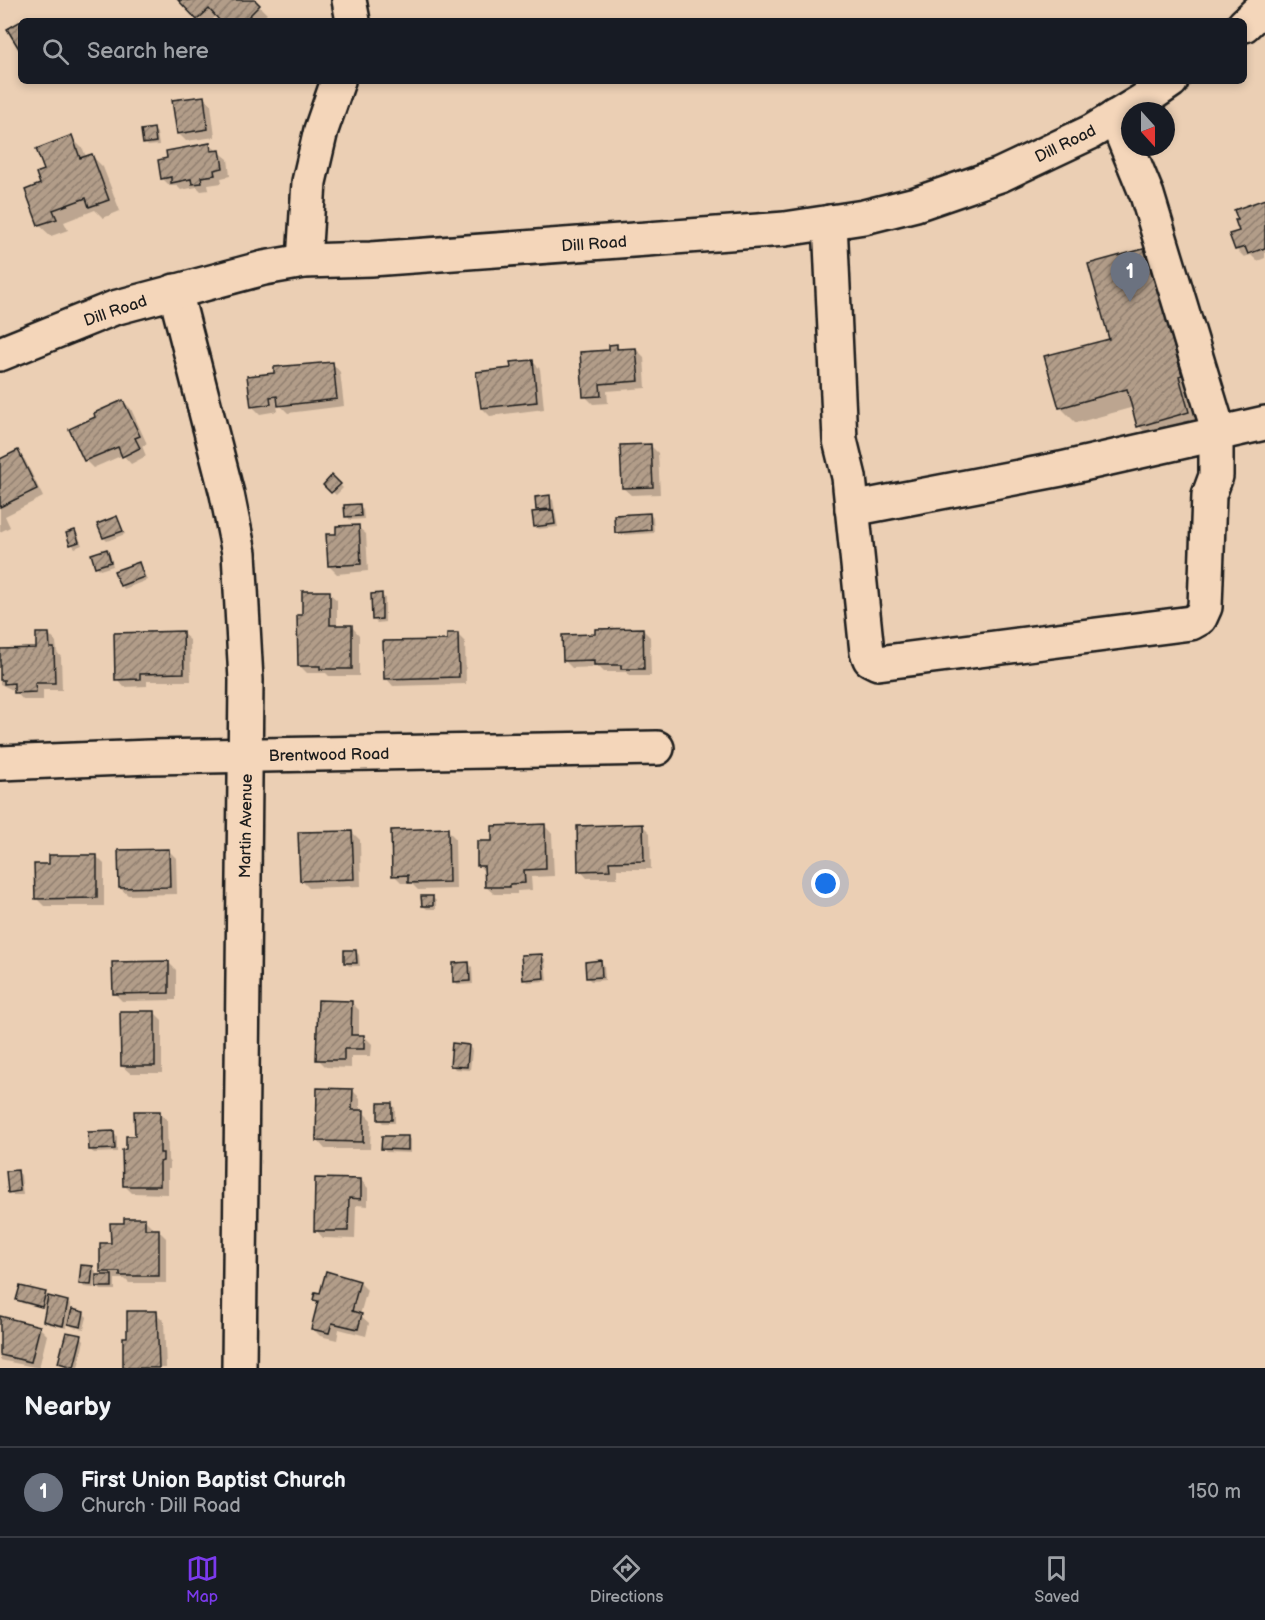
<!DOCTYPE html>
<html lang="en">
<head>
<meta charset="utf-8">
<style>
  body { margin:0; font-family:"Balsamiq Sans",sans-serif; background:#20242c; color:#f1f3f6 }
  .compass { position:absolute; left:1121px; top:102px; width:54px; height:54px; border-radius:50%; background:#171b24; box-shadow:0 3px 9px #0003; rotate:159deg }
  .you { position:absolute; left:826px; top:884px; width:21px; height:21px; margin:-15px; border:4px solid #fff; border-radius:50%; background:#1a73e8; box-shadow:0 0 0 9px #1a73e833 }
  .badge { display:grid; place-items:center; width:39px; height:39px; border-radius:50%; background:#7c3aed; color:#fff; font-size:20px; font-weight:700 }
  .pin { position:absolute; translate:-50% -50px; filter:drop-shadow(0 2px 3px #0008) }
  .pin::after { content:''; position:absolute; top:32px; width:21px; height:18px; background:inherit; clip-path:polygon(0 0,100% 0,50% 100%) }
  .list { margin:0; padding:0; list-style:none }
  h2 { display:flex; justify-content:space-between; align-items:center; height:78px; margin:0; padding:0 24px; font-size:26px }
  h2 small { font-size:20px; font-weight:400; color:#9ea1a6 }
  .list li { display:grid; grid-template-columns:39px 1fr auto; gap:18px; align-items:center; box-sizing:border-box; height:90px; padding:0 24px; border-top:2px solid #363941 }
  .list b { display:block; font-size:22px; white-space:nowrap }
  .list p { margin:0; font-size:20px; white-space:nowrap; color:#9ea1a6 }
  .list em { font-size:20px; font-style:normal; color:#9ea1a6 }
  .icon { flex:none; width:33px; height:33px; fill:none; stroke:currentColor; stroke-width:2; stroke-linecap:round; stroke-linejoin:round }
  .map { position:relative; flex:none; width:1265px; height:1368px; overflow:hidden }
  .search { position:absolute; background:#171b24; box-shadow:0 3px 9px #0003; left:18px; right:18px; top:18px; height:66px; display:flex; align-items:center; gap:15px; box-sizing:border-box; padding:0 21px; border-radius:9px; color:#9ea1a6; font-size:22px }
  .sheet { height:168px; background:#171b24 }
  nav { display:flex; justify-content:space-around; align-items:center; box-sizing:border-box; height:84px; border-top:2px solid #363941; background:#171b24; font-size:16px; color:#9ea1a6 }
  nav a { display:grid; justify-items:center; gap:3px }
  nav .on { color:#7c3aed }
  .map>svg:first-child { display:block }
  .shadow { fill:#0003 }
  .building { fill:url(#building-hatch); stroke:#1c1c1c; stroke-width:1.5 }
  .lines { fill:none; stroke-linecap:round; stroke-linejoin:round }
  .minor-casing { stroke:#1c1c1c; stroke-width:38 }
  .minor { stroke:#f4d6ba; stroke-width:33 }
  .labels { text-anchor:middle; stroke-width:6; stroke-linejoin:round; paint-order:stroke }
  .street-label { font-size:16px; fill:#1c1c1c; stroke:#f4d6ba }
</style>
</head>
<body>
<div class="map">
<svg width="1265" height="1368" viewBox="0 0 1265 1368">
  <defs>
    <pattern id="building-hatch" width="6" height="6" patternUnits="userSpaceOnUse" patternTransform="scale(1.5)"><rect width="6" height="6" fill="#b29d89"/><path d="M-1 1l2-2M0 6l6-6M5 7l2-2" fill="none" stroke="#907f6f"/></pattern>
  </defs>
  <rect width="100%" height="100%" fill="#ebcfb4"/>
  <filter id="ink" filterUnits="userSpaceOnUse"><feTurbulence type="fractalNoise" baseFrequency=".0167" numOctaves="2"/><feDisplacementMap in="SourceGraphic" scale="12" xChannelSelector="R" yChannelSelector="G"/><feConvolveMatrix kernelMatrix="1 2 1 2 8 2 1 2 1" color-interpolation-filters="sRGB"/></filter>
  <g filter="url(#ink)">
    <!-- shadow -->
    <g class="shadow">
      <polygon points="181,0 253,0 267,14 259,21 222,21 217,15 211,21 201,21"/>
      <polygon points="204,97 211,105 215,137 186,141 178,133"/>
      <polygon points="154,130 157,133 159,145 148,146 145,143"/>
      <polygon points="71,137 83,149 86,157 91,155 103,167 120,211 103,218 95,210 64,222 68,230 51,236 39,225 46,171"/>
      <polygon points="210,145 228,159 230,176 221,178 222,183 208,185 209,190 201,191 197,187 181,190 176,185 170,186 162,178"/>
      <polygon points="1265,200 1265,258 1257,261 1251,255 1244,257 1236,249 1241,232"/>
      <polygon points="1147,250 1204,428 1154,442 1139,426 1134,407 1076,423 1060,407 1110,340"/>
      <polygon points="616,346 621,350 636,349 644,357 646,388 607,391 608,403 593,404 585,396 611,351"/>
      <polygon points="532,361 540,369 544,409 490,416 482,408 513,369"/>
      <polygon points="333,364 340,372 344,406 288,413 276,401 278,411 260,414 252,406"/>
      <polygon points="123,401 131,409 147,444 142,446 146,456 131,464 123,455 93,468 86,461 71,429 97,418"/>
      <polygon points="650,445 658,453 660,494 631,495 623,488"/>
      <polygon points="17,452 25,460 43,497 5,516 10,527 0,532 0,461"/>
      <polygon points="332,477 343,488 336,495 325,485"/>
      <polygon points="549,497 553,500 558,527 539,529 535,526 541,513 538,510"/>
      <polygon points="359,505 363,509 364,519 350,520 347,516"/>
      <polygon points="650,514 653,518 654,533 620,535 616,532"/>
      <polygon points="117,518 125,534 107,541 104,538"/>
      <polygon points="358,527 366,534 368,571 337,574 329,566"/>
      <polygon points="74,531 78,535 82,545 75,548 72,544"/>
      <polygon points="107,551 110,554 113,566 100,570 96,566"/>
      <polygon points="138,563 142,567 147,580 124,589 121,585"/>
      <polygon points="329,593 337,600 337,627 352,627 359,635 359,676 329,676 326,673 307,673 299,665 303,616"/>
      <polygon points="381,595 385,598 385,622 377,623 373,619"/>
      <polygon points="642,629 650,637 651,676 630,676 626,672 604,672 599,667 572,668 564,660 596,636"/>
      <polygon points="182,633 190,640 191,681 147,681 147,686 124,687 117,679"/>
      <polygon points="49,634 56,642 57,652 61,657 62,690 43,690 43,700 23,700 15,691 0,684 0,650 38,650"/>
      <polygon points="457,634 465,642 466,684 393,686 386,678"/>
      <polygon points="642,825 650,833 651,869 617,869 617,878 587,878 580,870"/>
      <polygon points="545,826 552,834 554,876 531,877 532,890 517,891 517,894 494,894 486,887 486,873 479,866 494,842"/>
      <polygon points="447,830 455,838 456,889 418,890 411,883 402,883 394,875"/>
      <polygon points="352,832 360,840 361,886 309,888 301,880"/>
      <polygon points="168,850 176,858 177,894 128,895 120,888"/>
      <polygon points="96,856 104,864 104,906 44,906 36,898"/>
      <polygon points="432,897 436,901 436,909 427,909 423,906"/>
      <polygon points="356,951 359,955 360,966 349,966 345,963"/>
      <polygon points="542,956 545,959 547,981 528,982 524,979"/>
      <polygon points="168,962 176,970 176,1000 122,1001 114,993"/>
      <polygon points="600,962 604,965 605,980 591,981 587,977"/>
      <polygon points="469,964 472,967 473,984 458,985 455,981"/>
      <polygon points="351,1002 359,1010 359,1036 364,1036 372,1044 371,1056 351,1056 351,1068 326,1067 318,1059"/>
      <polygon points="154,1012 162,1020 162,1073 130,1073 122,1066"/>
      <polygon points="468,1046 472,1050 470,1070 455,1069 452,1065"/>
      <polygon points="352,1090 360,1098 360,1112 363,1112 371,1120 370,1149 325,1149 318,1141"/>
      <polygon points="392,1105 395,1108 395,1123 383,1123 379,1119"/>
      <polygon points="159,1112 167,1120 168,1160 170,1163 170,1169 168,1169 168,1194 132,1193 124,1185 127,1151"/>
      <polygon points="113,1133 117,1136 117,1152 94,1153 90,1150"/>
      <polygon points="408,1137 411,1141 411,1153 386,1152 383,1149"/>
      <polygon points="17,1171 21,1175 23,1195 13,1195 9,1192"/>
      <polygon points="361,1180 368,1188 368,1206 356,1205 355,1239 323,1238 316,1230"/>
      <polygon points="144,1219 152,1227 152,1230 158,1230 166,1238 166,1283 129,1283 125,1279 115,1279 115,1290 101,1290 97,1286 106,1276 101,1272 112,1245 126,1225"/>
      <polygon points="92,1268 96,1271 94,1288 84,1287 81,1283"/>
      <polygon points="359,1282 367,1290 360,1315 369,1323 366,1336 339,1329 337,1340 320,1336 312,1328 319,1304 315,1299 321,1295"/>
      <polygon points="45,1293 48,1297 68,1302 71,1306 70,1310 83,1313 87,1317 84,1329 73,1327 68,1322 66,1328 48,1324 44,1321 47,1309 21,1303 18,1300"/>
      <polygon points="156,1313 164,1321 166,1368 124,1368 128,1338"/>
      <polygon points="0,1318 39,1327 47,1335 39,1368 0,1360"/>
      <polygon points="81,1337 84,1340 78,1368 64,1366 60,1363"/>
    </g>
    <!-- building -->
    <g class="building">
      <polygon points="178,0 255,0 260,5 244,21 220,21 209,9 197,20"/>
      <polygon points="28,17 30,21 21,21 21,52 7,29"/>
      <polygon points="204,96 208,129 177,134 172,100"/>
      <polygon points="154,128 156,142 143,144 141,130"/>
      <polygon points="72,135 80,158 92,154 109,200 89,207 86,198 53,210 57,219 38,225 25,190 40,184 36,173 44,170 36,149"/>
      <polygon points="210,143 211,151 220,150 223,168 214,170 215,175 201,177 202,183 192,184 191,179 171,183 171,177 161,179 158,160 167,158 166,151"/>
      <polygon points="1265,199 1265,248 1248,254 1245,247 1235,250 1229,234 1239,231 1235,220 1238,220 1234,210"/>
      <polygon points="1147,248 1182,375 1179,376 1189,412 1137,427 1127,389 1059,408 1044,356 1109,339 1088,264"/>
      <polygon points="617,344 617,349 636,348 639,381 600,384 601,396 583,397 580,352 609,350 609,345"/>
      <polygon points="533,360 537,402 481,408 476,372 511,368 510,362"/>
      <polygon points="333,362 337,399 278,406 277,396 270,397 271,404 251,407 247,376 274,373 274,367"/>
      <polygon points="123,400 140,436 135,438 140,448 122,457 118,447 84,461 69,429 95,417 94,413"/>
      <polygon points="651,444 653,487 622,488 620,445"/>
      <polygon points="18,450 37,489 0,507 0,459"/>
      <polygon points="332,475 341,484 331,493 323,485"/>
      <polygon points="550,495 551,509 536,510 535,497"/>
      <polygon points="360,504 361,516 345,517 344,505"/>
      <polygon points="553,510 555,524 534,527 532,512"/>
      <polygon points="650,513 651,530 615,533 614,515"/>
      <polygon points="117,516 123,531 103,538 97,524"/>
      <polygon points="359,525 361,564 328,566 326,534 336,534 336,526"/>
      <polygon points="75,530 79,542 70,545 66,533"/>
      <polygon points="107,549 111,562 95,567 91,554"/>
      <polygon points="139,562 144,577 120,586 114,571"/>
      <polygon points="302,591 330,591 330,625 352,625 352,669 320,669 320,666 298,666 297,615 302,615"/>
      <polygon points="382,593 382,619 372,620 371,594"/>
      <polygon points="643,628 644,669 621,669 621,665 594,665 594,660 563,661 562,635 595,634 595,629"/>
      <polygon points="183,631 184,673 140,674 140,679 115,680 114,633"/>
      <polygon points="36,633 49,633 50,648 54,648 55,683 35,683 36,692 14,693 14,683 4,684 4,680 0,680 0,649 36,648"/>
      <polygon points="447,633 458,633 459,677 384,679 383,641 447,640"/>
      <polygon points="545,824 546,869 524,870 525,883 510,884 510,887 485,887 484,866 477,866 477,841 492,841 492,826"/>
      <polygon points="643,824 644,861 609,862 610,870 578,871 577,826"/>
      <polygon points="448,828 449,882 408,883 408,875 392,876 391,830"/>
      <polygon points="352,831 354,879 300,881 298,832"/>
      <polygon points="169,849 170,887 119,888 118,850"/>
      <polygon points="49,855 97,855 97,898 35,899 34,864 49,864"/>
      <polygon points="421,896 433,896 433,906 422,906"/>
      <polygon points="344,950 356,950 357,963 344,963"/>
      <polygon points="542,954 544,978 523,980 521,955"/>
      <polygon points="601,960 602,977 586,978 585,962"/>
      <polygon points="169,961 169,993 113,994 112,962"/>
      <polygon points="469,962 470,981 453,982 453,963"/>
      <polygon points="318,1000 352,1001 351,1035 364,1035 364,1049 344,1049 344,1060 316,1060"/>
      <polygon points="120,1011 155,1011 155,1066 121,1066"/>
      <polygon points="452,1043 469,1045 467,1067 450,1066"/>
      <polygon points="317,1088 353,1089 352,1110 364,1110 363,1142 316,1141"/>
      <rect x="378" y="1103" width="14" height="17"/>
      <polygon points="134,1111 160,1111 160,1153 163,1153 163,1161 160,1162 160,1186 123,1186 122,1150 126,1149 126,1136 135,1136"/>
      <polygon points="114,1131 115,1149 89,1150 88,1132"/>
      <polygon points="382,1136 408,1136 408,1150 381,1149"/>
      <polygon points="18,1170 20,1191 8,1193 6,1171"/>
      <polygon points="315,1178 361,1179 361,1199 349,1198 348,1231 314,1231"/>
      <polygon points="124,1218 145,1218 145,1229 159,1229 159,1276 120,1276 120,1272 100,1272 100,1243 111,1243 110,1223 124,1223"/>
      <polygon points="81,1265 93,1266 91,1285 79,1284"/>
      <polygon points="326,1271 360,1281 352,1311 362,1314 358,1329 332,1323 329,1333 311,1329 318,1301 313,1300 315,1292 320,1293"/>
      <rect x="96" y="1275" width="16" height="12"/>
      <polygon points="20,1286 46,1292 42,1307 16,1300"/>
      <polygon points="48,1296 68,1301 63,1326 43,1321"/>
      <polygon points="72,1309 84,1312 81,1327 68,1324"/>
      <polygon points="127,1311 157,1311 159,1368 123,1368 123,1337 127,1337"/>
      <polygon points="0,1316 40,1326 31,1362 0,1355"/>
      <polygon points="66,1332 82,1335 74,1367 58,1363"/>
    </g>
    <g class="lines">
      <defs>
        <g id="minor">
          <polyline points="349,0 353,21"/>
          <polyline points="1244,25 1265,5"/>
          <polyline points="830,222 840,440 849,477 867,652 870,659 878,663 1191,623 1200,618 1205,607 1209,495 1216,476 1216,423 1147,195 1115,117"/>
          <polyline points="304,261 309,182 321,130 338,81"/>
          <polyline points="175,291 227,494 239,553 246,680 239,1368"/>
          <polyline points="0,354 114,308 264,268 304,261 371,259 785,229 864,217 916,204 1000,175 1091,132 1142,101 1171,81"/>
          <polyline points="852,509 1061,469 1265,423"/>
          <polyline points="0,763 150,757 657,748"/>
        </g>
      </defs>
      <!-- minor casing -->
      <use href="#minor" class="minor-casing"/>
      <!-- minor -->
      <use href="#minor" class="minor"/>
    </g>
  </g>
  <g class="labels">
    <!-- street labels -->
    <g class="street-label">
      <text transform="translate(1065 143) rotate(-26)" y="6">Dill Road</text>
      <text transform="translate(594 243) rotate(-4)" y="6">Dill Road</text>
      <text transform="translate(115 310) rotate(-19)" y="6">Dill Road</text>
      <text transform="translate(329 754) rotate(-1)" y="6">Brentwood Road</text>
      <text transform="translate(245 826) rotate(-89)" y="6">Martin Avenue</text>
    </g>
  </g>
</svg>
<svg class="compass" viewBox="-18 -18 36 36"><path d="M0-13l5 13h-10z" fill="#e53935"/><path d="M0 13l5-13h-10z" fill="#9ea1a6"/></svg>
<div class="you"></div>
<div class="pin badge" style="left:1130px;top:302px;background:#6b7280">1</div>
<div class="search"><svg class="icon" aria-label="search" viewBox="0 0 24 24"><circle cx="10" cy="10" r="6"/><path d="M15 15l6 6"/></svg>Search here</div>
</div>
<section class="sheet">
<h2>Nearby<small></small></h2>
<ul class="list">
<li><span class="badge" style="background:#6b7280">1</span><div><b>First Union Baptist Church</b><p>Church · Dill Road</p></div><em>150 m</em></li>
</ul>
</section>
<nav>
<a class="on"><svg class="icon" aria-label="map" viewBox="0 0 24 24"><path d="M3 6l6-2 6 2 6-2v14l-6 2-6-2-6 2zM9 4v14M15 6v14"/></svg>Map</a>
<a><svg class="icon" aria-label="directions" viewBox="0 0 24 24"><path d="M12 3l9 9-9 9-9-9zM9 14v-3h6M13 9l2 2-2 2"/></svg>Directions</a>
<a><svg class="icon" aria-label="saved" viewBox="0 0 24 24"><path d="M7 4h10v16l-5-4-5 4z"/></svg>Saved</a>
</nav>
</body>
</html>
